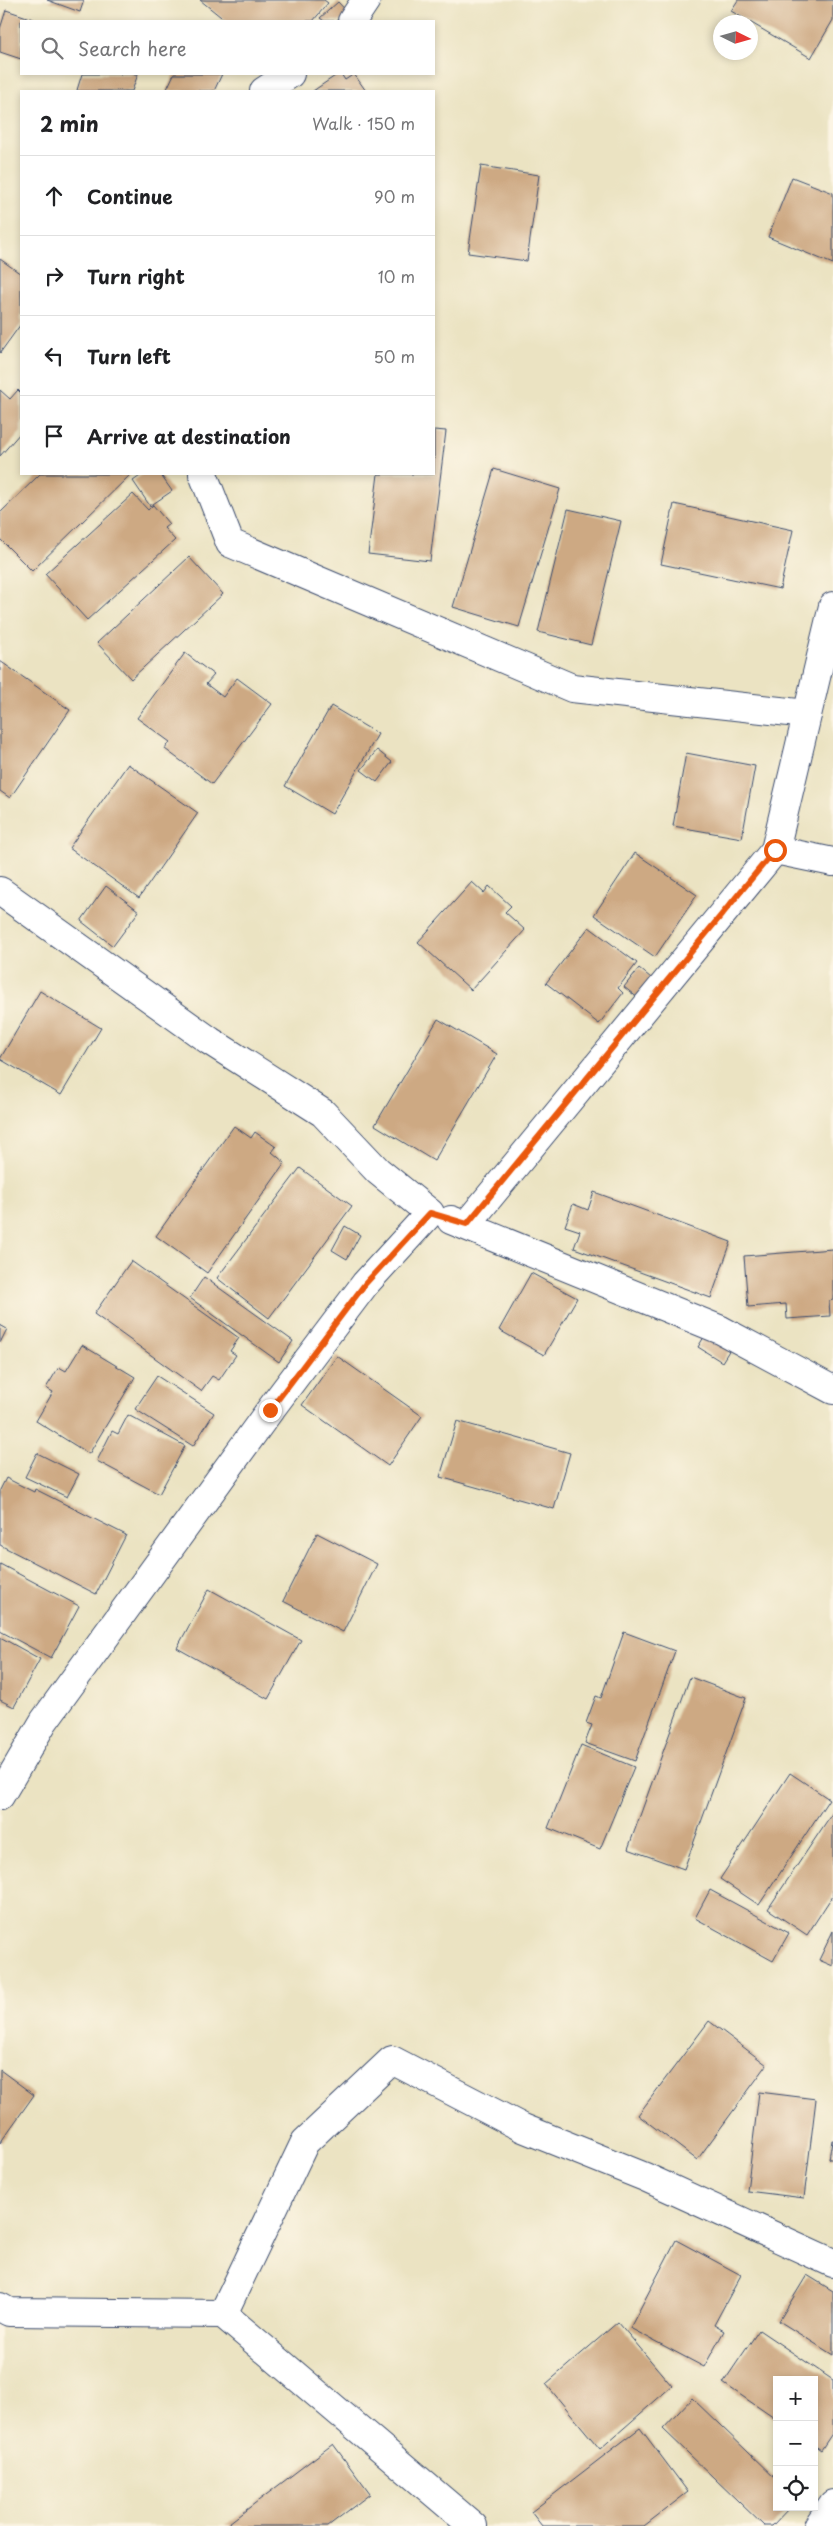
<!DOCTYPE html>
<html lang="en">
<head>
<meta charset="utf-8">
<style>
  body { margin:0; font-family:"Playpen Sans",sans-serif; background:#f2f2f2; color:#202124 }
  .controls { position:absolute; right:15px; bottom:15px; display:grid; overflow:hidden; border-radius:0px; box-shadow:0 2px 8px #0003 }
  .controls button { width:45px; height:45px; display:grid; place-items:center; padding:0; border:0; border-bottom:1px solid #e0e0e0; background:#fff; color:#202124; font:25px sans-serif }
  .compass { position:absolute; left:713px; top:15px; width:45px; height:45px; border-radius:50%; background:#fff; box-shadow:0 2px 8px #0003; rotate:95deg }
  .stop { position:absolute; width:15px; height:15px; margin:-11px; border:4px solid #ea580c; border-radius:50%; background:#fff }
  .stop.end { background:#ea580c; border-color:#fff; box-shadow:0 1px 5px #0008 }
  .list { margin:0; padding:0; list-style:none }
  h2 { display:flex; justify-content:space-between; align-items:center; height:65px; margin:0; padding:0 20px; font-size:21px }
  h2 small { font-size:16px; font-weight:400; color:#757577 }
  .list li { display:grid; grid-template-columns:32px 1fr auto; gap:15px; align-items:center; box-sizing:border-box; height:80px; padding:0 20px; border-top:1px solid #e0e0e0 }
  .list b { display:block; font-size:19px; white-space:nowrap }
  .list em { font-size:16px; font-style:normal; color:#757577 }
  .icon { flex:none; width:28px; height:28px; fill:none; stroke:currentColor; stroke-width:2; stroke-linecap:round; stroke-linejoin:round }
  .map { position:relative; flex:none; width:833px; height:2526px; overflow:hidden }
  .search { position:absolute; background:#fff; box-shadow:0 2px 8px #0003; left:20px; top:20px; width:415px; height:55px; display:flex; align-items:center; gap:12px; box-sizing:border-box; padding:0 18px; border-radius:0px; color:#757577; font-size:19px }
  .panel { position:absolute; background:#fff; box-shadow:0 2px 8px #0003; left:20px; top:90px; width:415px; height:385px; border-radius:0px }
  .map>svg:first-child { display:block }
  .building { fill:#cda983 }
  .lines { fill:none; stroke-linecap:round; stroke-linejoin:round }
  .minor-casing { stroke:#3a4a6d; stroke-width:30 }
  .minor { stroke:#fff; stroke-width:28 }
  .route { stroke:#ea580c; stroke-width:6 }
</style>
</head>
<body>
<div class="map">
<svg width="833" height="2526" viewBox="0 0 833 2526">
  <rect width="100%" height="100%" fill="#fcf5e5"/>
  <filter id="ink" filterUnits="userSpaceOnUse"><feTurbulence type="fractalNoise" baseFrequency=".02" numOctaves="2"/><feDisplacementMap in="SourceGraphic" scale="10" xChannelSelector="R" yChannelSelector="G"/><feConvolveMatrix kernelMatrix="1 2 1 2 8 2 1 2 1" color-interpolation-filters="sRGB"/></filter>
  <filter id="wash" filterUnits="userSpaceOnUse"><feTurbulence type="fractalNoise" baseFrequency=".0096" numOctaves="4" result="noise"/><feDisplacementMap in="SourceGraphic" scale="20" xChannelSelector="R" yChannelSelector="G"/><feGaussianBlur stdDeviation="1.12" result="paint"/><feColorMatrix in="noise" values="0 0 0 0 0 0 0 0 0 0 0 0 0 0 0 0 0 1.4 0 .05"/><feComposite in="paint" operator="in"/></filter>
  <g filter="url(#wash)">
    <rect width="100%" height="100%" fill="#ebe3c2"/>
    <g id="blocks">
      <!-- building -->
      <g class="building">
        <polygon points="47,0 84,0 80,12"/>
        <polygon points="200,0 324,0 328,3 313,21 226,21"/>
        <polygon points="738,0 833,0 833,20 811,58 731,11"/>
        <polygon points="338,2 352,17 348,21 324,21 320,18"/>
        <polygon points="6,10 39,21 21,21 21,59 0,52 0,29"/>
        <polygon points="82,74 138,74 132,91 79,91 77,90"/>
        <polygon points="174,74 222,74 214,91 166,91"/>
        <polygon points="338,74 341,74 345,80 354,74 366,91 313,91"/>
        <polygon points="481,166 539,175 527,261 468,253"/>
        <polygon points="792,177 833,193 833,264 768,237"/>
        <polygon points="0,259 21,274 21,324 0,353"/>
        <polygon points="0,390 10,399 18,390 21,393 21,432 0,456"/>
        <polygon points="434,430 446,431 430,561 368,554 378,474 434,474"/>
        <polygon points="494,469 560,489 519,627 453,607"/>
        <polygon points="40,474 131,474 32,571 0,539 0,513"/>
        <polygon points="143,474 160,474 172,491 150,506 133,481"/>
        <polygon points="133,494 148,510 153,505 169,524 164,528 175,540 87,620 45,574"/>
        <polygon points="674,504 793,530 780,589 661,564"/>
        <polygon points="568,509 621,521 591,645 538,632"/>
        <polygon points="189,557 223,594 131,679 97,643"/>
        <polygon points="185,653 214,675 206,684 223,697 237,678 272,704 212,784 165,749 170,742 137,718"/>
        <polygon points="0,661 70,710 10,798 0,791"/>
        <polygon points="331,706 378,734 332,814 285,786"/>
        <polygon points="377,750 392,762 377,782 361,770"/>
        <polygon points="686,753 755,766 742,838 673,826"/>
        <polygon points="128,764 198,813 139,898 69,848"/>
        <polygon points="635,853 697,895 655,957 594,915"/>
        <polygon points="472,882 484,893 489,886 511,906 505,912 525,930 471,990 418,942"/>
        <polygon points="106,886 139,911 113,946 81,921"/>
        <polygon points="589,927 637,963 618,988 623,993 599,1024 546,983"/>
        <polygon points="639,968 657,983 643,1002 624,987"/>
        <polygon points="40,991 101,1028 61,1095 0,1059"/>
        <polygon points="438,1019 497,1054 434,1161 375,1125"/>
        <polygon points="234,1126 251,1138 255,1132 276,1147 272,1152 285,1163 207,1273 156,1236"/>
        <polygon points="300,1168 352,1206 269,1318 217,1278"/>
        <polygon points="594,1192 731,1242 711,1298 574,1248 580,1231 565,1226 573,1204 588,1210"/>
        <polygon points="345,1226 360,1235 347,1259 332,1250"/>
        <polygon points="833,1249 833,1300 829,1301 830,1316 787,1319 786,1304 748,1307 744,1256"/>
        <polygon points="131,1261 239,1338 230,1351 236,1355 219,1380 212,1376 201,1391 94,1314"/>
        <polygon points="531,1273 577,1298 544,1355 499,1330"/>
        <polygon points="204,1277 293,1341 279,1362 190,1298"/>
        <polygon points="0,1325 7,1329 0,1343"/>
        <polygon points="707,1332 732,1346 722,1362 698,1347"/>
        <polygon points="82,1345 135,1377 89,1454 36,1421 53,1392 46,1388 59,1367 66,1371"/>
        <polygon points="337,1356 422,1416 388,1466 302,1405"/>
        <polygon points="157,1376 214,1413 193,1446 135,1409"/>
        <polygon points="128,1415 185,1446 159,1494 97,1461 112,1431 118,1434"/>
        <polygon points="457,1421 570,1453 554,1509 440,1477"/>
        <polygon points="37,1453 79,1474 67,1497 25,1477"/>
        <polygon points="6,1478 34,1492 35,1489 126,1535 96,1594 0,1545 0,1490"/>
        <polygon points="317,1533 377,1564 343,1632 283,1601"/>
        <polygon points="0,1564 79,1606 51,1658 0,1631"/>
        <polygon points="209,1589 301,1640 268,1699 177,1648"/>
        <polygon points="624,1632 675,1651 635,1761 585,1743 592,1725 586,1723 596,1696 601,1698"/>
        <polygon points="0,1637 40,1659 14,1707 0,1700"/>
        <polygon points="690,1677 746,1698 684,1869 628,1849"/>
        <polygon points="581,1745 634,1767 600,1849 548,1828"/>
        <polygon points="790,1773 829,1799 759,1905 720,1879"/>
        <polygon points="833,1812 833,1895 807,1935 768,1909"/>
        <polygon points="710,1890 789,1933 773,1961 695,1918"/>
        <polygon points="833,1931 833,1966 819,1960"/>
        <polygon points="709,2021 767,2065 697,2160 638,2115"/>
        <polygon points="0,2070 34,2095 0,2143"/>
        <polygon points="759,2092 816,2099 804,2198 747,2191"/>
        <polygon points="832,2140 833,2140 833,2159 829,2159"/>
        <polygon points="676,2240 741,2275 714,2325 724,2331 704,2367 630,2328"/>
        <polygon points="807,2275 833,2291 833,2355 779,2321"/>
        <polygon points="618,2322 672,2386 600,2449 546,2384"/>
        <polygon points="759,2330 833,2380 833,2432 821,2450 814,2445 814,2380 777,2380 777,2420 723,2383"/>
        <polygon points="692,2398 777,2480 777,2507 790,2507 772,2526 764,2526 663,2429"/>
        <polygon points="640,2428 688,2492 644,2526 542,2526 531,2512"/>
        <polygon points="333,2444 370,2494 328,2526 225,2526"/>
      </g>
    </g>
  </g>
  <g filter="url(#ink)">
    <use href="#blocks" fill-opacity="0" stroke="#3a4a6d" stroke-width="1"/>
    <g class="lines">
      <defs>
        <g id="minor">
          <polyline points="352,21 366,0"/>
          <polyline points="264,91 290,74"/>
          <polyline points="203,474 230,543 572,688 807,714"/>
          <polyline points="775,850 833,862"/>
          <polyline points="0,891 210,1041 323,1113 378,1171 430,1213 365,1284 270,1410 44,1721 0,1796"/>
          <polyline points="451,1220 721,1330 833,1390"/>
          <polyline points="467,1224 775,850 833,606"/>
          <polyline points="0,2307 9,2312 223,2314 473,2526"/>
          <polyline points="223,2314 305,2142 392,2060 523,2128 645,2177 833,2263"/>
          <polyline points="818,2526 833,2504"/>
        </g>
      </defs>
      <!-- minor casing -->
      <use href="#minor" class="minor-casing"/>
      <!-- minor -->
      <use href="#minor" class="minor"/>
    </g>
  </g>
  <g class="lines" filter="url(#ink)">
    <!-- route -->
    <polyline class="route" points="270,1410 365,1284 430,1213 467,1224 775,850"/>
  </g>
</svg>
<div class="controls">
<button>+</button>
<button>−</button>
<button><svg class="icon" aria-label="locate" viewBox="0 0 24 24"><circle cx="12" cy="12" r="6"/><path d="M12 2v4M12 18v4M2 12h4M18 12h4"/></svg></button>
</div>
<svg class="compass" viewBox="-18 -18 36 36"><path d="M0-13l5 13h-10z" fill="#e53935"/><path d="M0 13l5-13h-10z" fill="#757577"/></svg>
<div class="stop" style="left:775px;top:850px"></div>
<div class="stop end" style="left:270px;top:1410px"></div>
<div class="search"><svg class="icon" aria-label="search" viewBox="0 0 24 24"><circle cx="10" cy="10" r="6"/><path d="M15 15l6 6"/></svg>Search here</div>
<section class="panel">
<h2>2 min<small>Walk · 150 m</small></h2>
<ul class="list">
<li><svg class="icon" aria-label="ahead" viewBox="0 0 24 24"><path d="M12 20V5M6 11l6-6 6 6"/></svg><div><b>Continue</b></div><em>90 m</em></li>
<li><svg class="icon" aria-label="right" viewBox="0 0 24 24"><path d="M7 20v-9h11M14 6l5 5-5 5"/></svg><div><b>Turn right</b></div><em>10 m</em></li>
<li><svg class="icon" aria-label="left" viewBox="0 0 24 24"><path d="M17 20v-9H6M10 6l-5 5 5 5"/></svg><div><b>Turn left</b></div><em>50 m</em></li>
<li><svg class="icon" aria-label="arrive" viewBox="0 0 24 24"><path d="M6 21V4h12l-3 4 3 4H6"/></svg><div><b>Arrive at destination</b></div></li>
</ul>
</section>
</div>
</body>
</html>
